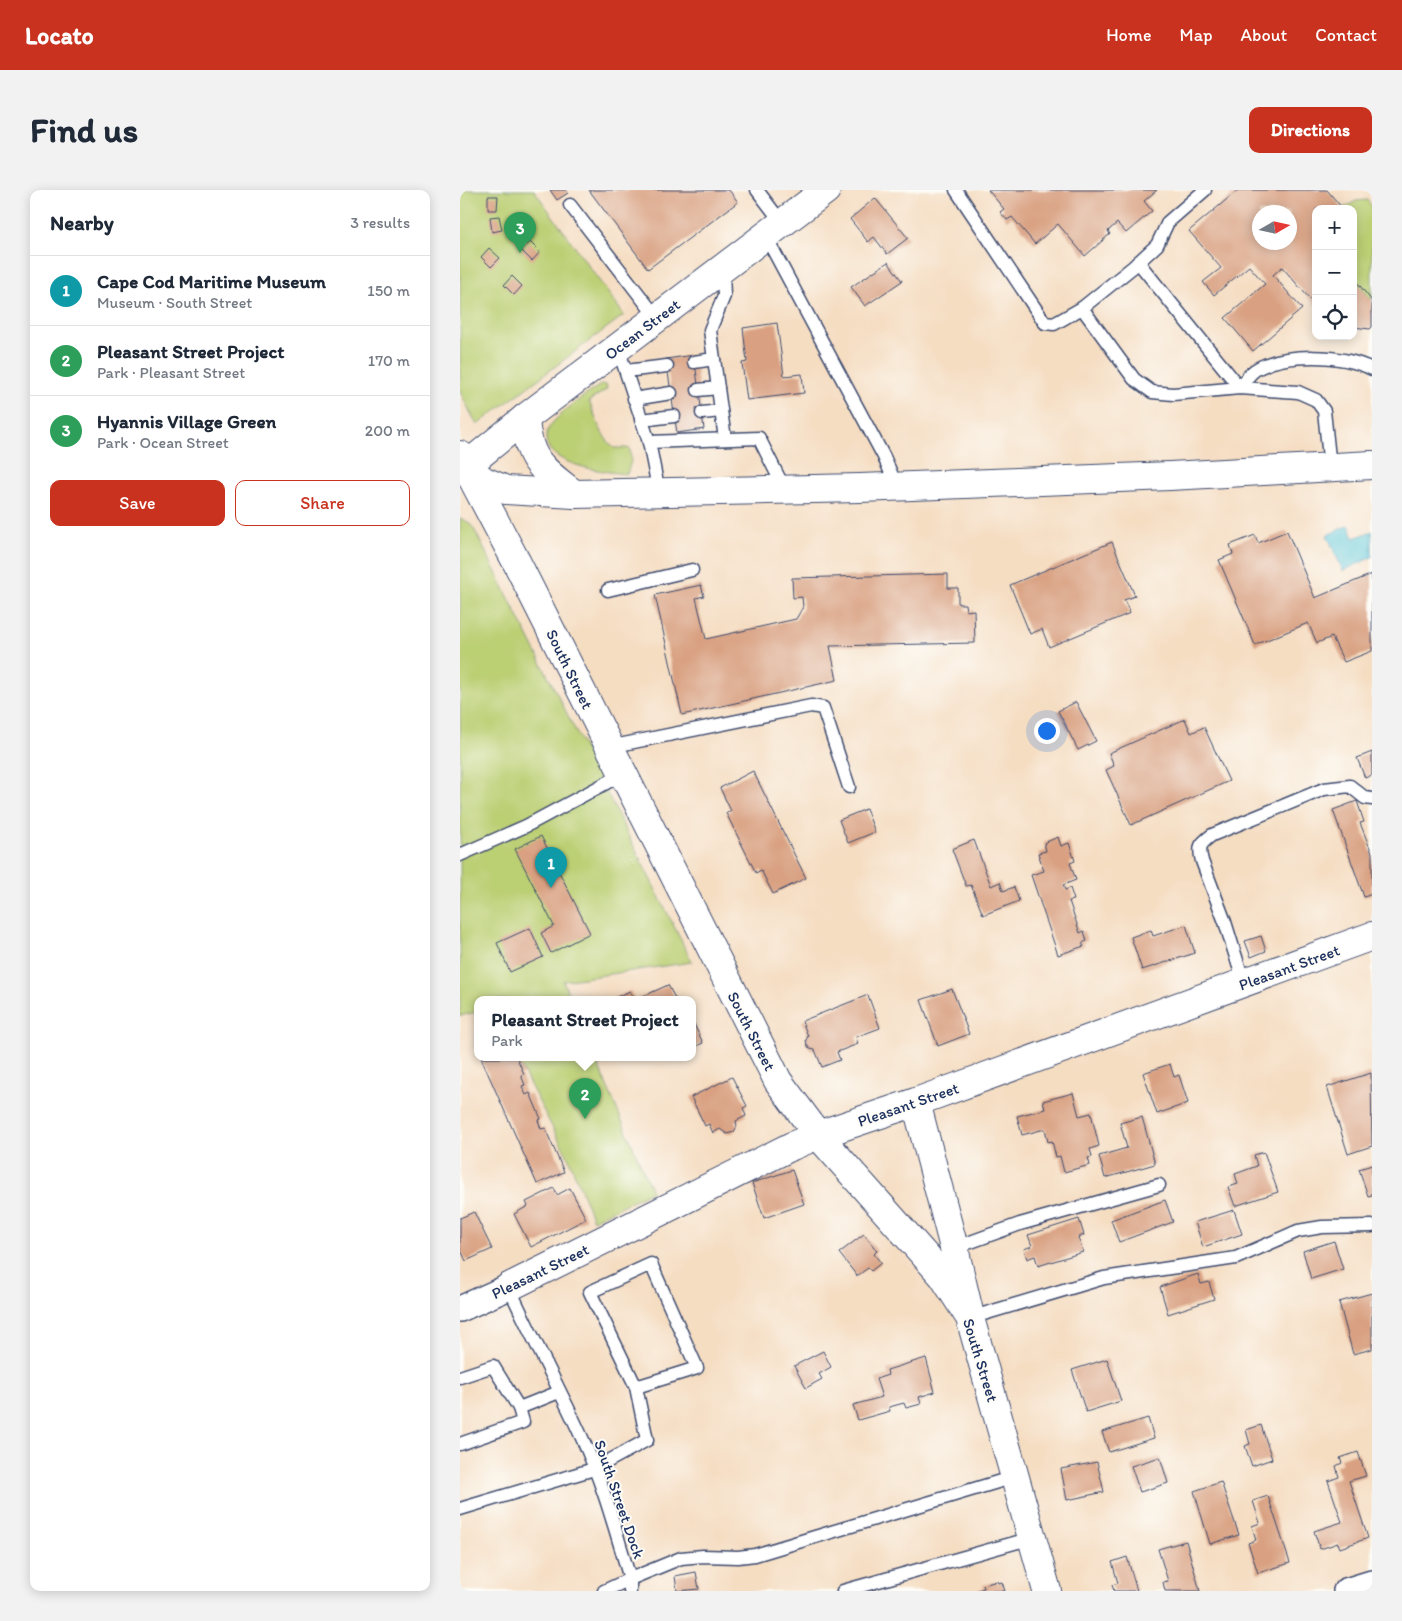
<!DOCTYPE html>
<html lang="en">
<head>
<meta charset="utf-8">
<style>
  body { margin:0; font-family:Itim,sans-serif; background:#f2f2f3; color:#1f2937 }
  .controls { position:absolute; right:15px; top:15px; display:grid; overflow:hidden; border-radius:10px; box-shadow:0 2px 12px #0003 }
  .controls button { width:45px; height:45px; display:grid; place-items:center; padding:0; border:0; border-bottom:1px solid #e0e1e3; background:#fff; color:#1f2937; font:25px sans-serif }
  .compass { position:absolute; left:792px; top:15px; width:45px; height:45px; border-radius:50%; background:#fff; box-shadow:0 2px 12px #0003; rotate:81deg }
  .you { position:absolute; left:586px; top:540px; width:18px; height:18px; margin:-12px; border:4px solid #fff; border-radius:50%; background:#1a73e8; box-shadow:0 0 0 8px #1a73e833 }
  .badge { display:grid; place-items:center; width:32px; height:32px; border-radius:50%; background:#c8321e; color:#fff; font-size:16px; font-weight:700 }
  .pin { position:absolute; translate:-50% -41px; filter:drop-shadow(0 1px 2px #0008) }
  .pin::after { content:''; position:absolute; top:26px; width:18px; height:15px; background:inherit; clip-path:polygon(0 0,100% 0,50% 100%) }
  .popup { position:absolute; left:14px; top:806px; width:222px; height:65px; box-sizing:border-box; display:grid; place-content:center; border-radius:10px; background:#fff; filter:drop-shadow(0 1px 4px #0005); font-size:16px; white-space:nowrap; color:#747a83 }
  .popup b { font-size:19px; color:#1f2937 }
  .popup::after { content:''; position:absolute; left:50%; top:100%; margin-left:-10px; border:10px solid transparent; border-top-color:#fff }
  .list { margin:0; padding:0; list-style:none }
  h2 { display:flex; justify-content:space-between; align-items:center; height:65px; margin:0; padding:0 20px; font-size:21px }
  h2 small { font-size:16px; font-weight:400; color:#747a83 }
  .list li { display:grid; grid-template-columns:32px 1fr auto; gap:15px; align-items:center; box-sizing:border-box; height:70px; padding:0 20px; border-top:1px solid #e0e1e3 }
  .list b { display:block; font-size:19px; white-space:nowrap }
  .list p { margin:0; font-size:16px; white-space:nowrap; color:#747a83 }
  .list em { font-size:16px; font-style:normal; color:#747a83 }
  .actions { display:flex; gap:10px; padding:15px 20px }
  .actions a { flex:1; padding:11px 0; border:1px solid #c8321e; border-radius:10px; text-align:center; font-size:18px; color:#c8321e }
  .actions .main { background:#c8321e; color:#fff }
  .icon { flex:none; width:28px; height:28px; fill:none; stroke:currentColor; stroke-width:2; stroke-linecap:round; stroke-linejoin:round }
  .map { position:relative; flex:none; width:912px; height:1401px; overflow:hidden; border-radius:10px }
  header { display:flex; align-items:center; gap:30px; box-sizing:border-box; height:70px; padding:0 25px; background:#c8321e; color:#fff }
  header strong { font-size:24px }
  nav { display:flex; gap:28px; margin-inline-start:auto; font-size:18px }
  .intro { display:flex; align-items:center; justify-content:space-between; box-sizing:border-box; height:120px; padding:0 30px }
  h1 { margin:0; font-size:35px }
  .button { padding:12px 22px; border-radius:10px; background:#c8321e; color:#fff; font-size:18px; font-weight:700 }
  main { display:flex; gap:30px; padding:0 30px }
  aside { flex:1; background:#fff; border-radius:10px; box-shadow:0 2px 12px #0003 }
  .map>svg:first-child { display:block }
  .green { fill:#bbcf73; stroke:#6b7f68 }
  .water { fill:#5ac4d5; stroke:#3a7a9a }
  .building { fill:#d9a182; fill-rule:evenodd }
  .lines { fill:none; stroke-linecap:round; stroke-linejoin:round }
  .service-casing { stroke:#3c496d; stroke-width:15 }
  .minor-casing { stroke:#3c496d; stroke-width:28 }
  .tertiary-casing { stroke:#3c496d; stroke-width:30 }
  .secondary-casing { stroke:#3c496d; stroke-width:30 }
  .service { stroke:#fff; stroke-width:12 }
  .minor { stroke:#fff; stroke-width:25 }
  .tertiary { stroke:#fff; stroke-width:28 }
  .secondary { stroke:#fff; stroke-width:28 }
  .labels { text-anchor:middle; stroke-width:4; stroke-linejoin:round; paint-order:stroke }
  .street-label { font-size:16px; fill:#1b2f5e; stroke:#fdfcf7 }
</style>
</head>
<body>
<header>
<strong>Locato</strong>
<nav><a>Home</a><a>Map</a><a>About</a><a>Contact</a></nav>
</header>
<div class="intro"><h1>Find us</h1><a class="button">Directions</a></div>
<main>
<aside>
<h2>Nearby<small>3 results</small></h2>
<ul class="list">
<li><span class="badge" style="background:#0f9aa8">1</span><div><b>Cape Cod Maritime Museum</b><p>Museum · South Street</p></div><em>150 m</em></li>
<li><span class="badge" style="background:#2e9e5b">2</span><div><b>Pleasant Street Project</b><p>Park · Pleasant Street</p></div><em>170 m</em></li>
<li><span class="badge" style="background:#2e9e5b">3</span><div><b>Hyannis Village Green</b><p>Park · Ocean Street</p></div><em>200 m</em></li>
</ul>
<div class="actions"><a class="main">Save</a><a>Share</a></div>
</aside>
<div class="map">
<svg width="912" height="1401" viewBox="0 0 912 1401">
  <rect width="100%" height="100%" fill="#fdfcf7"/>
  <filter id="ink" filterUnits="userSpaceOnUse"><feTurbulence type="fractalNoise" baseFrequency=".02" numOctaves="2"/><feDisplacementMap in="SourceGraphic" scale="10" xChannelSelector="R" yChannelSelector="G"/><feConvolveMatrix kernelMatrix="1 2 1 2 8 2 1 2 1" color-interpolation-filters="sRGB"/></filter>
  <filter id="wash" filterUnits="userSpaceOnUse"><feTurbulence type="fractalNoise" baseFrequency=".0096" numOctaves="4" result="noise"/><feDisplacementMap in="SourceGraphic" scale="20" xChannelSelector="R" yChannelSelector="G"/><feGaussianBlur stdDeviation="1.12" result="paint"/><feColorMatrix in="noise" values="0 0 0 0 0 0 0 0 0 0 0 0 0 0 0 0 0 1.4 0 .05"/><feComposite in="paint" operator="in"/></filter>
  <g filter="url(#wash)">
    <rect width="100%" height="100%" fill="#f5ddc2"/>
    <!-- green -->
    <g class="green">
      <polygon points="0,0 74,0 164,125 17,235 0,202"/>
      <polygon points="907,10 912,16 912,111 893,87 893,83 896,80 893,77 893,19 882,19 896,11"/>
      <path d="M142 194 147 196 146 200 129 211C135 226 141 247 154 258H166L170 259 171 271 167 284C146 282 77 275 87 242 91 228 129 202 142 194Z"/>
      <polygon points="0,328 8,332 14,339 232,772 103,791 111,810 18,810 17,822 0,826"/>
      <polygon points="56,868 135,868 192,1001 133,1030 109,969"/>
    </g>
    <!-- water -->
    <polygon class="water" points="889,335 894,348 912,341 912,367 883,381 867,345"/>
    <g id="blocks">
      <!-- building -->
      <g class="building">
        <polygon points="90,0 106,0 108,3 97,10"/>
        <polygon points="129,0 269,0 278,12 188,79"/>
        <polygon points="528,0 697,0 684,11 692,21 666,43 657,33 648,41 650,44 625,66 598,34 575,54 552,27 547,30 540,22 544,19"/>
        <path d="M778 0H867L883 19H856V116L822 77 813 85 842 119 793 161 765 128 805 94 789 76 754 105 743 92 761 78 729 41ZM799 22H829V52H799Z"/>
        <polygon points="28,6 38,6 37,20 28,20"/>
        <polygon points="415,8 448,48 427,64 414,47 408,52 390,29"/>
        <polygon points="39,26 42,40 32,42 30,27"/>
        <polygon points="70,52 80,62 72,71 62,61"/>
        <polygon points="29,58 40,68 31,77 21,67"/>
        <polygon points="428,72 442,91 405,116 391,97"/>
        <polygon points="52,86 62,96 54,105 44,95"/>
        <polygon points="893,87 912,111 912,137 910,139 893,137"/>
        <polygon points="317,133 324,186 342,184 344,203 287,210 282,173 287,172 283,138"/>
        <polygon points="234,165 244,239 217,243 206,169"/>
        <polygon points="827,341 855,408 912,384 912,461 884,472 872,447 857,453 848,433 795,455 759,370 773,364 770,355 795,345 798,353"/>
        <polygon points="652,352 675,406 664,410 670,423 589,457 582,439 570,444 550,395"/>
        <polygon points="488,384 488,398 498,398 498,414 505,414 506,421 514,420 515,453 370,456 377,490 222,525 195,405 241,395 244,406 236,408 246,449 336,429 343,417 342,407 333,408 332,388"/>
        <polygon points="616,512 636,551 618,560 598,521"/>
        <polygon points="725,529 731,543 744,537 769,591 671,635 646,580 654,576 649,563"/>
        <polygon points="912,562 912,585 905,588 897,568"/>
        <polygon points="293,581 346,688 313,704 301,680 296,683 266,623 271,621 260,598"/>
        <polygon points="897,611 904,632 900,633 912,663 912,704 904,707 873,620"/>
        <polygon points="406,619 415,642 388,653 379,630"/>
        <polygon points="81,646 130,743 91,763 81,743 94,736 55,659"/>
        <polygon points="598,647 601,656 609,653 615,671 610,673 616,690 603,695 605,700 610,698 614,710 609,711 620,743 624,741 627,751 622,753 624,756 598,765 571,685 584,681 578,663 586,661 584,653"/>
        <polygon points="514,650 531,696 540,692 543,701 554,697 559,711 523,725 511,695 506,696 492,659"/>
        <polygon points="726,735 735,763 682,780 671,747 691,740 693,746"/>
        <polygon points="70,738 83,767 50,782 37,753"/>
        <polygon points="801,746 806,761 791,767 785,751"/>
        <polygon points="208,795 216,810 150,810 170,801 175,810"/>
        <polygon points="492,799 509,844 478,856 461,810"/>
        <polygon points="408,805 420,838 396,847 398,854 377,862 380,870 362,877 355,860 350,859 347,855 346,850 348,846 342,831"/>
        <polygon points="232,830 243,853 232,858"/>
        <polygon points="21,868 57,868 64,884 61,885 65,895 62,896 66,905 70,903 81,929 78,930 81,939 85,938 104,982 77,994"/>
        <polygon points="710,874 714,887 719,885 728,913 697,924 683,883"/>
        <polygon points="911,883 912,956 888,964 867,897"/>
        <polygon points="272,887 287,916 283,918 286,926 276,931 277,936 274,942 267,944 260,939 253,943 249,934 245,936 231,907"/>
        <polygon points="613,903 619,926 631,923 639,956 630,959 632,967 628,968 630,975 604,982 600,966 596,967 592,951 588,952 585,939 562,945 557,926 585,919 583,911"/>
        <polygon points="682,927 695,974 645,988 639,966 667,958 660,933"/>
        <polygon points="804,962 818,1002 775,1016 768,997 778,994 775,984 797,976 794,965"/>
        <polygon points="912,975 912,1005 908,1006 899,979"/>
        <polygon points="332,980 344,1014 304,1028 292,993"/>
        <polygon points="94,998 97,1005 110,998 126,1029 71,1057 54,1024 68,1016 66,1012"/>
        <polygon points="705,1010 713,1032 659,1052 651,1030"/>
        <polygon points="774,1020 782,1044 743,1057 735,1032"/>
        <polygon points="14,1022 32,1059 6,1071 0,1058 0,1028"/>
        <polygon points="619,1029 624,1045 618,1047 623,1062 578,1076 575,1066 567,1069 564,1059 572,1056 568,1045"/>
        <polygon points="404,1044 417,1061 414,1064 421,1073 411,1081 408,1078 397,1086 379,1063"/>
        <polygon points="874,1051 883,1079 851,1089 843,1061"/>
        <polygon points="738,1084 741,1094 749,1092 754,1109 708,1124 700,1097"/>
        <polygon points="912,1103 912,1159 893,1164 879,1112"/>
        <polygon points="363,1161 371,1177 359,1184 362,1189 346,1198 334,1176"/>
        <polygon points="466,1168 475,1202 459,1207 461,1214 446,1218 444,1213 429,1217 430,1221 398,1230 393,1215 422,1207 416,1189 428,1185 427,1180"/>
        <polygon points="647,1169 661,1211 626,1222 612,1180"/>
        <polygon points="688,1228 694,1248 649,1262 642,1242"/>
        <polygon points="801,1235 812,1269 792,1276 785,1256 790,1254 786,1240"/>
        <polygon points="898,1262 906,1286 889,1291 908,1348 880,1358 878,1353 860,1359 854,1341 882,1332 868,1291 879,1287 876,1276 882,1273 880,1268"/>
        <polygon points="700,1267 708,1293 680,1302 671,1276"/>
        <polygon points="637,1272 644,1302 607,1310 601,1279"/>
        <polygon points="761,1292 779,1345 750,1354 734,1301"/>
        <polygon points="808,1306 830,1373 798,1383 788,1353 796,1350 792,1336 800,1333 793,1311"/>
        <polygon points="726,1351 740,1401 705,1401 703,1392 708,1391 698,1359"/>
        <polygon points="667,1367 677,1401 654,1401 652,1395 658,1393 652,1372"/>
        <polygon points="236,1382 239,1399 217,1401 215,1386"/>
        <polygon points="537,1391 538,1393 542,1392 545,1401 515,1401 524,1398 523,1395"/>
      </g>
    </g>
  </g>
  <g filter="url(#ink)">
    <use href="#blocks" fill-opacity="0" stroke="#3c496d" stroke-width="1"/>
    <g class="lines">
      <defs>
        <g id="service">
          <polyline points="297,0 322,33"/>
          <polyline points="496,0 585,133 594,134 622,118 673,77 697,55 708,32 745,0"/>
          <polyline points="110,15 197,128"/>
          <polyline points="305,45 424,267 431,283 433,296"/>
          <path d="M678 72 780 198C784 192 789 184 795 180 824 162 882 164 912 179"/>
          <polyline points="263,80 264,106 250,140 265,249"/>
          <polyline points="622,118 674,189 692,202 713,204 780,198 838,202 856,210 864,221 870,277"/>
          <polyline points="158,158 189,252 299,248 325,300"/>
          <polyline points="234,172 254,169"/>
          <polyline points="166,181 207,176"/>
          <polyline points="238,200 258,198"/>
          <polyline points="174,209 211,203"/>
          <polyline points="242,223 261,221"/>
          <polyline points="181,230 214,226"/>
          <polyline points="189,252 199,303"/>
          <polyline points="148,400 232,380"/>
          <polyline points="149,557 351,516 363,518 389,597"/>
          <polyline points="0,665 66,636 163,584"/>
          <path d="M784 793 765 732 742 671C738 656 740 654 752 645L864 599 890 596 905 608 912 609"/>
          <polyline points="494,1058 560,1034 699,995"/>
          <path d="M49 1097C72 1148 99 1197 122 1248 143 1293 156 1342 170 1389L221 1368 243 1366 278 1367 295 1365 554 1287"/>
          <polyline points="510,1128 644,1088 776,1068 838,1041 862,1037 912,1036"/>
          <polyline points="0,1187 33,1176 59,1218 63,1232 0,1254"/>
          <polyline points="59,1218 99,1202"/>
          <polyline points="0,1319 134,1279 187,1250 176,1197 130,1102 191,1074 237,1178 176,1197"/>
          <polyline points="144,1401 170,1389 170,1401"/>
          <polyline points="383,1401 572,1348"/>
        </g>
        <g id="minor">
          <polyline points="0,1119 49,1097"/>
          <polyline points="886,1401 912,1393"/>
        </g>
        <g id="tertiary">
          <polyline points="456,912 494,1058 510,1126"/>
          <polyline points="358,945 456,912 912,746"/>
        </g>
        <g id="secondary">
          <path d="M65 228C67 270 83 280 114 304"/>
          <polyline points="0,265 57,373 318,891 358,945 483,1086 510,1128 587,1401"/>
          <polyline points="9,279 24,291 46,300 114,304 400,298 710,286 912,275"/>
          <polyline points="0,281 65,228 366,0"/>
          <polyline points="49,1097 332,956 358,945"/>
        </g>
      </defs>
      <!-- service casing -->
      <use href="#service" class="service-casing"/>
      <!-- minor casing -->
      <use href="#minor" class="minor-casing"/>
      <!-- tertiary casing -->
      <use href="#tertiary" class="tertiary-casing"/>
      <!-- secondary casing -->
      <use href="#secondary" class="secondary-casing"/>
      <!-- service -->
      <use href="#service" class="service"/>
      <!-- minor -->
      <use href="#minor" class="minor"/>
      <!-- tertiary -->
      <use href="#tertiary" class="tertiary"/>
      <!-- secondary -->
      <use href="#secondary" class="secondary"/>
    </g>
  </g>
  <g class="labels">
    <!-- street labels -->
    <g class="street-label">
      <text transform="translate(182 139) rotate(-37)" y="6">Ocean Street</text>
      <text transform="translate(110 479) rotate(64)" y="6">South Street</text>
      <text transform="translate(829 777) rotate(-20)" y="6">Pleasant Street</text>
      <text transform="translate(292 841) rotate(63)" y="6">South Street</text>
      <text transform="translate(448 914) rotate(-19)" y="6">Pleasant Street</text>
      <text transform="translate(80 1081) rotate(-26)" y="6">Pleasant Street</text>
      <text transform="translate(521 1170) rotate(73)" y="6">South Street</text>
      <text transform="translate(160 1309) rotate(71)" y="6">South Street Dock</text>
    </g>
  </g>
</svg>
<div class="controls">
<button>+</button>
<button>−</button>
<button><svg class="icon" aria-label="locate" viewBox="0 0 24 24"><circle cx="12" cy="12" r="6"/><path d="M12 2v4M12 18v4M2 12h4M18 12h4"/></svg></button>
</div>
<svg class="compass" viewBox="-18 -18 36 36"><path d="M0-13l5 13h-10z" fill="#e53935"/><path d="M0 13l5-13h-10z" fill="#747a83"/></svg>
<div class="you"></div>
<div class="pin badge" style="left:91px;top:698px;background:#0f9aa8">1</div>
<div class="pin badge" style="left:125px;top:929px;background:#2e9e5b">2</div>
<div class="popup"><b>Pleasant Street Project</b>Park</div>
<div class="pin badge" style="left:60px;top:63px;background:#2e9e5b">3</div>
</div>
</main>
</body>
</html>
